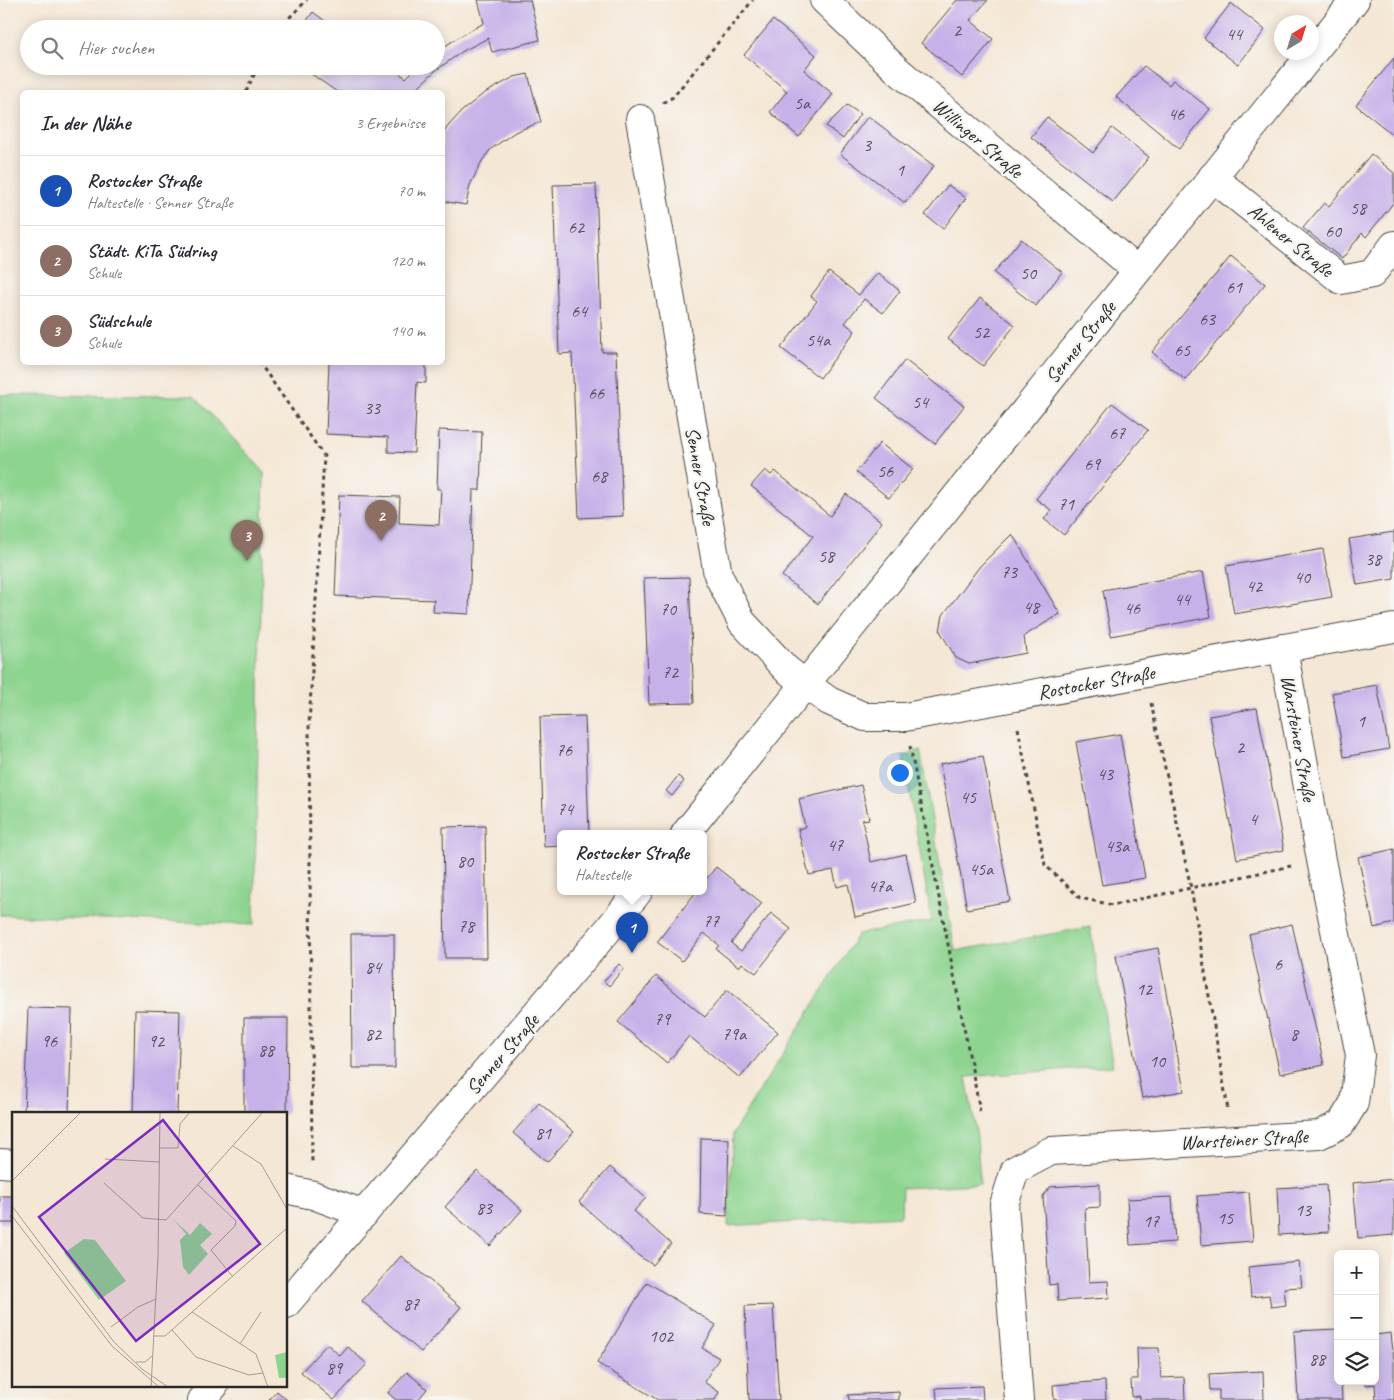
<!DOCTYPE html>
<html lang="de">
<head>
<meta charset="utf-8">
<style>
  body { margin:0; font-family:Caveat,sans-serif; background:#f7f7f7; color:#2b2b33 }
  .controls { position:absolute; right:15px; bottom:15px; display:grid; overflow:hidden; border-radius:8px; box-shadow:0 2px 12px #0003 }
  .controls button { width:45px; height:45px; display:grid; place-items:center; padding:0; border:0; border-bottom:1px solid #e1e1e2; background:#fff; color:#2b2b33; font:25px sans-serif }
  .compass { position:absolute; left:1274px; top:15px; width:45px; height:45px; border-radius:50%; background:#fff; box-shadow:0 2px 12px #0003; rotate:38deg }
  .you { position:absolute; left:899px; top:772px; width:18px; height:18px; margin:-12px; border:4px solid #fff; border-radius:50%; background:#1a73e8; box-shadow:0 0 0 8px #1a73e833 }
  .badge { display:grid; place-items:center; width:32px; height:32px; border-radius:50%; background:#c8321e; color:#fff; font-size:16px; font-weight:700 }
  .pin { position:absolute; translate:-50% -41px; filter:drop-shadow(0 1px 2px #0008) }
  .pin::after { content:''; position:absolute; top:26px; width:18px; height:15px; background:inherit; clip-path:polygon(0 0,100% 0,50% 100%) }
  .popup { position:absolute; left:557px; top:830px; width:150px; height:65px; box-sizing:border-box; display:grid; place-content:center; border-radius:8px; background:#fff; filter:drop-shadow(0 1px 4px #0005); font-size:16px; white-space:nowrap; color:#7c7c81 }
  .popup b { font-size:19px; color:#2b2b33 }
  .popup::after { content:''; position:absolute; left:50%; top:100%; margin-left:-10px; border:10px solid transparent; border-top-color:#fff }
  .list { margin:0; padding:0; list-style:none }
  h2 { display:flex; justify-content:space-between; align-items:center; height:65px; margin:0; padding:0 20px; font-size:21px }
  h2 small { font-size:16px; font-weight:400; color:#7c7c81 }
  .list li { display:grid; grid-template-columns:32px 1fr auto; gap:15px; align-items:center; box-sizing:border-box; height:70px; padding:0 20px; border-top:1px solid #e1e1e2 }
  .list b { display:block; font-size:19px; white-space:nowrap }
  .list p { margin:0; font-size:16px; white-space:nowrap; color:#7c7c81 }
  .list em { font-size:16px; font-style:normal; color:#7c7c81 }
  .icon { flex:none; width:28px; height:28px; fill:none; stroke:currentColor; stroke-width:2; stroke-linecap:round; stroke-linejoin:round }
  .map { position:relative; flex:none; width:1394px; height:1400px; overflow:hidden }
  .search { position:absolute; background:#fff; box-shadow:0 2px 12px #0003; left:20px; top:20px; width:425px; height:55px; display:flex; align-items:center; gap:12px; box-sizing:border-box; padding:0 18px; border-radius:28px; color:#7c7c81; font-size:19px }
  .panel { position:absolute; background:#fff; box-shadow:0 2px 12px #0003; left:20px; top:90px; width:425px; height:275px; border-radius:8px }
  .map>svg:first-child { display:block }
  .green { fill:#8dd48f; stroke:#5c805d }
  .building { fill:#c6b1e9 }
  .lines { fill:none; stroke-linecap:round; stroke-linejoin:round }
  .minor-casing { stroke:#494744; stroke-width:30 }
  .path { stroke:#494744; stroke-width:3; stroke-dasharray:4 4; stroke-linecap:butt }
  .minor { stroke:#fff; stroke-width:28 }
  .labels { text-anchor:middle; stroke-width:4.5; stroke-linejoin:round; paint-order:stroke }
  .number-label { font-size:18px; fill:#524c5a }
  .street-label { font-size:20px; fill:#2b2b2b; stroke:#f6f6f2 }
  .inset-road { fill:none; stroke:#a49c91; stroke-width:1 }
  .view { fill:#7b2cbf; fill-opacity:0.15; stroke:#7b2cbf; stroke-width:2.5 }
  .inset-edge { fill:none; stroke:#2b2b2b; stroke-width:2.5 }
</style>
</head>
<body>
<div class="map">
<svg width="1394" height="1400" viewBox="0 0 1394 1400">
  <rect width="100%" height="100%" fill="#f6f6f2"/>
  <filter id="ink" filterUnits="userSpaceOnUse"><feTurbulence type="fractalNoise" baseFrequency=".02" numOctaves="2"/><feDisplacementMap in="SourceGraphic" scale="10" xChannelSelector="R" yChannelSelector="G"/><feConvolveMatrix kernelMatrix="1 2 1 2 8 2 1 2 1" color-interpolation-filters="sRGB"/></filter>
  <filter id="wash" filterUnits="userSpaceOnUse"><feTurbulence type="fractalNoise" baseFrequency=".0096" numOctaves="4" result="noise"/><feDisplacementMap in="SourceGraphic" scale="20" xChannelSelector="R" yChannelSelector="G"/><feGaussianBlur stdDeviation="1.12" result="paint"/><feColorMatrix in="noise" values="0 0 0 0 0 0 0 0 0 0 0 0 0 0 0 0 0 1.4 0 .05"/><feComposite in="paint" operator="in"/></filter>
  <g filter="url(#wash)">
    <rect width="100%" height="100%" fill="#f5e7d5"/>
    <!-- green -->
    <g class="green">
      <polygon points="0,395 194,396 264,472 254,925 0,915"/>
      <polygon points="920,750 955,951 1090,927 1113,1066 966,1077 977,1137 980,1184 902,1188 901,1216 728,1226 733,1133 858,934 932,921 903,757"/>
    </g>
    <g id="blocks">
      <!-- building -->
      <g class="building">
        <polygon points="478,0 530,0 540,40 492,52 488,38 463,51 435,71 418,87 426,92 337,92 300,66 389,66 406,78 418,66 436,66 436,52 462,35 484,23"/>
        <polygon points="957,0 988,0 970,20 993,39 962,77 921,43"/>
        <polygon points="1231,3 1265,30 1238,65 1204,38"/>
        <polygon points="313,12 336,29 301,29"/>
        <polygon points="773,20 816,55 804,70 833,94 799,137 770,112 787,91 744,55"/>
        <polygon points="1394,58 1394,134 1393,135 1356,105"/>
        <polygon points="1144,66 1169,85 1173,80 1210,109 1179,149 1116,97"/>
        <polygon points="528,74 541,122 515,132 491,149 482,161 470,185 466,205 442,201 442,135 449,125 462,111 483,94 514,77"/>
        <polygon points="847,105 860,114 843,139 826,126"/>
        <polygon points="868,116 934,166 905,203 840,154"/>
        <polygon points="1047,117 1093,153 1112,128 1149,157 1113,202 1031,137"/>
        <polygon points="1371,154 1394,173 1394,202 1366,237 1362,233 1342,259 1303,228 1324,203 1329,206"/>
        <polygon points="596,184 602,352 616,352 623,516 579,518 572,353 559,354 553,185"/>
        <polygon points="948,185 966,198 943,229 925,215"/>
        <polygon points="1021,239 1062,272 1036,306 994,273"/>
        <polygon points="1231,256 1265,284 1185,380 1152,352"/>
        <polygon points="829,272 859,295 878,273 900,291 883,313 864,299 845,323 855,331 820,378 781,348 817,301 811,296"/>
        <polygon points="980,298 1015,325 983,366 948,339"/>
        <polygon points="905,360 964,406 935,444 876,398"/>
        <polygon points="329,362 426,362 426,383 417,382 414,453 388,452 388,437 326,434"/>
        <polygon points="1112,403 1148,430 1064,535 1044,519 1051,510 1036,499"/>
        <polygon points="439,430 482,432 480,490 473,490 469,614 433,612 434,600 335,596 339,495 400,497 399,523 439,525 441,489 437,489"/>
        <polygon points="880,443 913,469 889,498 856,472"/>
        <polygon points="765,470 771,475 775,471 830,516 846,494 882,522 818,604 782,576 813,536 751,486"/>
        <polygon points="1394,532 1394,579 1357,585 1349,539"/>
        <polygon points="1012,534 1060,614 1024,636 1026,653 969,664 956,658 940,631 943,615 980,566"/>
        <polygon points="1323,549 1332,597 1234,614 1226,566"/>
        <polygon points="1203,572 1211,617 1111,636 1103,590"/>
        <polygon points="689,577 694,703 649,704 644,578"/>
        <polygon points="1377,685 1389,749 1344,757 1332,693"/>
        <polygon points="1257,708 1284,850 1237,859 1209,716"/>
        <polygon points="585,716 589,834 561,834 561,846 544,847 540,717"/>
        <polygon points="1120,734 1145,878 1102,885 1076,742"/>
        <polygon points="983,756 1010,901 967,909 940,764"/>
        <polygon points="678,776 684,781 672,796 666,791"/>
        <polygon points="861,785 869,819 862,820 871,862 906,854 916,903 855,917 848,884 837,887 833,870 809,875 798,829 805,827 799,799"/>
        <polygon points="485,826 487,958 445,958 443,827"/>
        <polygon points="1394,849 1394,923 1374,928 1358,857"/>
        <polygon points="716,867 762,903 731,943 741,951 771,913 791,929 756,973 742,963 739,967 716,949 719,945 704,933 682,961 657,942 696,892 703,892 703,883"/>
        <polygon points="1292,924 1324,1065 1280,1074 1249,934"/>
        <polygon points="351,934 394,934 395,1068 352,1068"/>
        <polygon points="1158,948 1184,1091 1142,1098 1116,956"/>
        <polygon points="619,964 624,968 609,986 604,981"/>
        <polygon points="656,976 705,1017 727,990 778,1032 740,1078 689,1036 667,1063 618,1022"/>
        <polygon points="28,1008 72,1009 69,1114 24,1114"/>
        <polygon points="135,1010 180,1011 177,1114 133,1114"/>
        <polygon points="244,1018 288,1018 287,1114 244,1114"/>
        <polygon points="539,1103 574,1132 547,1162 513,1133"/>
        <polygon points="701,1138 729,1139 727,1216 700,1214"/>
        <polygon points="610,1167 646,1198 634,1211 671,1244 653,1265 639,1256 579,1202"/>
        <polygon points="477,1171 522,1210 490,1246 445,1207"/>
        <polygon points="1394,1179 1394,1235 1358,1238 1353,1183"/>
        <polygon points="1100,1184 1100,1207 1085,1208 1089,1282 1108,1281 1109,1298 1058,1301 1057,1284 1049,1285 1043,1196 1050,1187"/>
        <polygon points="1326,1185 1329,1232 1279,1235 1277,1188"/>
        <polygon points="1249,1192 1253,1241 1201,1245 1197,1196"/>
        <rect x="0" y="1196" width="14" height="27"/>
        <polygon points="1172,1197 1175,1242 1130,1245 1127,1199"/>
        <polygon points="401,1256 461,1307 421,1352 362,1301"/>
        <polygon points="1299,1262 1302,1287 1284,1288 1286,1305 1271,1307 1269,1295 1251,1297 1248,1267"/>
        <polygon points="647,1282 716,1325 702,1348 719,1358 704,1382 719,1392 715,1400 658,1400 597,1363"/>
        <polygon points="773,1305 779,1400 749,1400 745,1306"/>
        <polygon points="1337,1329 1338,1381 1341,1381 1342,1400 1298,1400 1294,1331"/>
        <polygon points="1391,1333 1394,1361 1394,1400 1376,1400 1375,1384 1365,1385 1365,1381 1375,1381 1375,1335"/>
        <polygon points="327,1344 340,1356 348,1347 367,1364 334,1400 301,1372"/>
        <polygon points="1137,1348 1159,1348 1161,1378 1184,1377 1185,1400 1140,1400 1140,1396 1132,1397 1131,1379 1138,1379"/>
        <polygon points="1263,1371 1264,1400 1219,1400 1219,1390 1210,1390 1209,1374"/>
        <polygon points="407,1372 427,1389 418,1400 396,1400 388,1393"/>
        <polygon points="1105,1381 1106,1400 1054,1400 1053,1385"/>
        <polygon points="982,1386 983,1400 937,1400 936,1388"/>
        <polygon points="277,1391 287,1400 269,1400"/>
        <polygon points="899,1392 899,1400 849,1400 848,1395"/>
      </g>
    </g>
  </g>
  <g filter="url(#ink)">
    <use href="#blocks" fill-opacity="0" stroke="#494744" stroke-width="1"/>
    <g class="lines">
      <defs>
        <g id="minor">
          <polyline points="824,0 896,69 1137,270"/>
          <polyline points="640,119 718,575 742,622 786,669 805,684 829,701 865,717 905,717 1394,628"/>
          <polyline points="1212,177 1341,280 1372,274 1394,245"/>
          <polyline points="685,834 1355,0"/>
          <polyline points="0,1163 14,1164"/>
          <polyline points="286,1189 313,1195 364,1214"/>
          <polyline points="286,1304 607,931 638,892"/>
          <polyline points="202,1400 214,1386"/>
          <polyline points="1019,1400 1004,1205 1015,1170 1051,1151 1319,1135 1341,1124 1354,1103 1360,1055 1321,860 1283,648"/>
        </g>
      </defs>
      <!-- minor casing -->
      <use href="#minor" class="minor-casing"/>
      <!-- path -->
      <g class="path">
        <polyline points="278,29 307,0"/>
        <polyline points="246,92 258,66"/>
        <polyline points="663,103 673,97 753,0"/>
        <polyline points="259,362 324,456 309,725 312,1164"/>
        <polyline points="1151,703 1191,888 1228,1110"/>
        <polyline points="1018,728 1045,865 1080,898 1113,905 1291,866"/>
        <polyline points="910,746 980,1111"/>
      </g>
      <!-- minor -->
      <use href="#minor" class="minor"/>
    </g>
  </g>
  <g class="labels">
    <!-- number labels -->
    <g class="number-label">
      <text x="957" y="36">2</text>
      <text x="1234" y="40">44</text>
      <text x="802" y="109">5a</text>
      <text x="1176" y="120">46</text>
      <text x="867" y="151">3</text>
      <text x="900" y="176">1</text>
      <text x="1358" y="214">58</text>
      <text x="576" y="233">62</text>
      <text x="1333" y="237">60</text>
      <text x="1028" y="279">50</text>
      <text x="1234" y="293">61</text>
      <text x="579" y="317">64</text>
      <text x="1207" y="325">63</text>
      <text x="981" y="338">52</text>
      <text x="818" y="346">54a</text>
      <text x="1182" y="356">65</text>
      <text x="596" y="399">66</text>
      <text x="920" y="408">54</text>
      <text x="372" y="414">33</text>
      <text x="1117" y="439">67</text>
      <text x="1092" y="470">69</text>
      <text x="885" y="477">56</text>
      <text x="599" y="482">68</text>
      <text x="1066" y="510">71</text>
      <text x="826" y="562">58</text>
      <text x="1373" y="565">38</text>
      <text x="1009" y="578">73</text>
      <text x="1302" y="583">40</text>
      <text x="1254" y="592">42</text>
      <text x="1182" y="605">44</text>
      <text x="1031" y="613">48</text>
      <text x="1132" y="614">46</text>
      <text x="668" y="615">70</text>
      <text x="670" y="678">72</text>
      <text x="1361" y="727">1</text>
      <text x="1240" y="753">2</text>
      <text x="564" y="756">76</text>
      <text x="1105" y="780">43</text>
      <text x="968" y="803">45</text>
      <text x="565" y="815">74</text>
      <text x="1253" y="825">4</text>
      <text x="835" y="851">47</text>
      <text x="1117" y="852">43a</text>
      <text x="465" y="867">80</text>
      <text x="981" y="875">45a</text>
      <text x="880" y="892">47a</text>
      <text x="711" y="927">77</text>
      <text x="466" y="932">78</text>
      <text x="1278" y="970">6</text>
      <text x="373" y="973">84</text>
      <text x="1144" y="995">12</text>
      <text x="662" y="1025">79</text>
      <text x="373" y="1040">82</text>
      <text x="734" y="1040">79a</text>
      <text x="1294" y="1040">8</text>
      <text x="49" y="1047">96</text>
      <text x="156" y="1047">92</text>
      <text x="266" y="1056">88</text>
      <text x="1157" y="1067">10</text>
      <text x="543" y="1139">81</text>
      <text x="484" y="1214">83</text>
      <text x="1303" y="1216">13</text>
      <text x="1225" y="1224">15</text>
      <text x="1151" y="1227">17</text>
      <text x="411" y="1310">87</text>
      <text x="661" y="1342">102</text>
      <text x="1317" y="1365">88</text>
      <text x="334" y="1374">89</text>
    </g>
    <!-- street labels -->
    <g class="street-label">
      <text transform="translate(978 138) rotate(40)" y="7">Willinger Straße</text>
      <text transform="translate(1291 240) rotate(39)" y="7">Ahlener Straße</text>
      <text transform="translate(1080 342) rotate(-51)" y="7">Senner Straße</text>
      <text transform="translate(701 476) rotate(80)" y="7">Senner Straße</text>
      <text transform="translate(1096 682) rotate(-10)" y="7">Rostocker Straße</text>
      <text transform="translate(1299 738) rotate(80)" y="7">Warsteiner Straße</text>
      <text transform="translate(502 1054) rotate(-49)" y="7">Senner Straße</text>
      <text transform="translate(1244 1139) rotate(-3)" y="7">Warsteiner Straße</text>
    </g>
  </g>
  <!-- overview -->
  <g transform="translate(12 1112)">
    <rect width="275" height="275" fill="#f5e7d5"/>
    <path d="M161 107 178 123 188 111 200 122 188 133 196 142 177 163 171 155 168 128 174 122ZM72 127 83 128 114 169 87 188 52 141ZM275 240V266H267L263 243Z" fill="#8dd48f"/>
    <path class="inset-road" d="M221 34 249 52 275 97M147 36H166L168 12 178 0M93 47 147 50M0 69 69 0M92 71 131 106 154 108 251 0M186 73 224 109 223 114 199 138 221 165M0 94 102 230 130 257 156 275M0 104 100 234 147 275M180 200 244 242 256 275M99 215 126 195 144 187M160 218 184 245 237 263 251 261M142 224H153L275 116M228 232 249 200M124 250H133L140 244M139 275 146 145 148 0"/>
    <path class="view" d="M151 8 248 132 124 229 27 105Z"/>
    <rect width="275" height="275" class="inset-edge"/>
  </g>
</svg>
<div class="controls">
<button>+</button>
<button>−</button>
<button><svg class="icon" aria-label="layers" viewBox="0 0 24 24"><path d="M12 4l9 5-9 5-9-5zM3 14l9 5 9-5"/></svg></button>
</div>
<svg class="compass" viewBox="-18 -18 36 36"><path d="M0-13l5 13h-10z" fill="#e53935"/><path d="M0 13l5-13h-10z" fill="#7c7c81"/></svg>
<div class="you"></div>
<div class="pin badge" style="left:632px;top:953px;background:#1a4fb4">1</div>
<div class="popup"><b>Rostocker Straße</b>Haltestelle</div>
<div class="pin badge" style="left:381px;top:541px;background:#8d6e63">2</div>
<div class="pin badge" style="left:247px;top:561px;background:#8d6e63">3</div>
<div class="search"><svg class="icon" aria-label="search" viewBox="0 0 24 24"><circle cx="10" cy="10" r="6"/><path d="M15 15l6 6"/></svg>Hier suchen</div>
<section class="panel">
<h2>In der Nähe<small>3 Ergebnisse</small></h2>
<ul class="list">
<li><span class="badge" style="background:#1a4fb4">1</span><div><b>Rostocker Straße</b><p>Haltestelle · Senner Straße</p></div><em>70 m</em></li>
<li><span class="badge" style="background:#8d6e63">2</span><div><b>Städt. KiTa Südring</b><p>Schule</p></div><em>120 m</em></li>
<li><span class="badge" style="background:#8d6e63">3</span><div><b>Südschule</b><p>Schule</p></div><em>140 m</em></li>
</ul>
</section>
</div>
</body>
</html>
